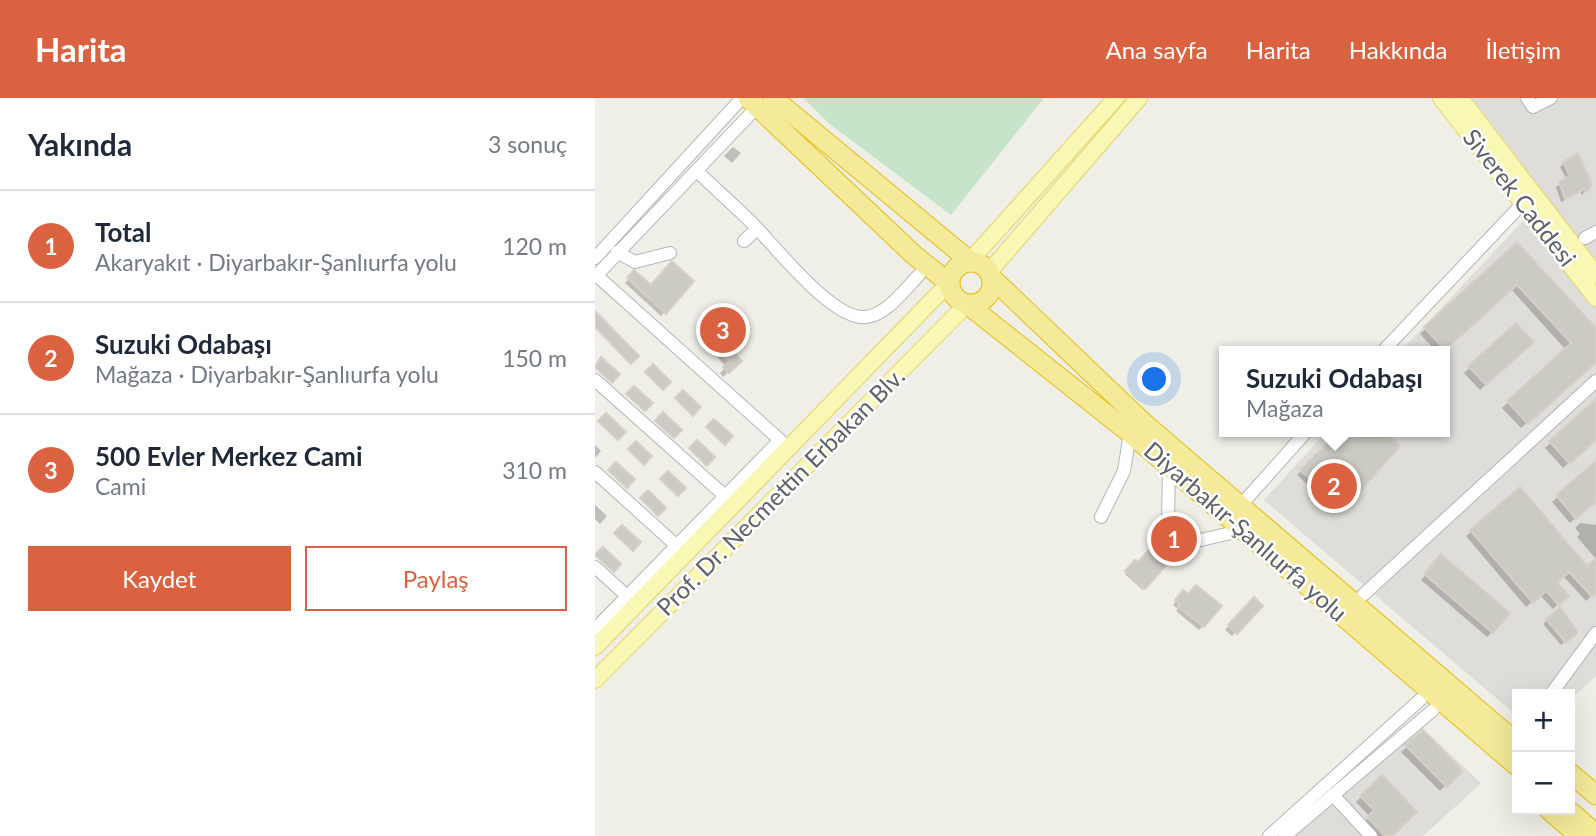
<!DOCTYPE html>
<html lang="tr">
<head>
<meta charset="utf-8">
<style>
  body { margin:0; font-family:Lato,sans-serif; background:#f6f6f7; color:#1f2937 }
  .controls { position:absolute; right:21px; bottom:21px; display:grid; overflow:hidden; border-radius:0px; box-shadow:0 7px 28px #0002 }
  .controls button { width:63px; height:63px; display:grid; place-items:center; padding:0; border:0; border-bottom:2px solid #e0e1e3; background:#fff; color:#1f2937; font:35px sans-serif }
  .you { position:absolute; left:560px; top:282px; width:24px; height:24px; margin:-18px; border:5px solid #fff; border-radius:50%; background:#1a73e8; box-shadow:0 0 0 10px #1a73e833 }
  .badge { display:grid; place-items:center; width:46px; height:46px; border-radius:50%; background:#db6241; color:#fff; font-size:23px; font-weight:700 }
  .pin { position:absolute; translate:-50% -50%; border:4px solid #fff; box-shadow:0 2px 7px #0006 }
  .popup { position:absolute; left:624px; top:248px; width:231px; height:91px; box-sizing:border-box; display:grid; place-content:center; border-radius:0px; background:#fff; filter:drop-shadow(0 2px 5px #0005); font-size:23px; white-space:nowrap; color:#747a83 }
  .popup b { font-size:26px; color:#1f2937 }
  .popup::after { content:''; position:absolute; left:50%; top:100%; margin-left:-14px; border:14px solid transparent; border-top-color:#fff }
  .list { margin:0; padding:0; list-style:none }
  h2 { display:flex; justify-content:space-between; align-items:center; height:91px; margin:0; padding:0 28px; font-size:30px }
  h2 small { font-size:23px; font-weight:400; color:#747a83 }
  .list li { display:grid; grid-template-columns:46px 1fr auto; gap:21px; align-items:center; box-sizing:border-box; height:112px; padding:0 28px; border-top:2px solid #e0e1e3 }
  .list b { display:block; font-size:26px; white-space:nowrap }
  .list p { margin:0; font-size:23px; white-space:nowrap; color:#747a83 }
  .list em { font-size:23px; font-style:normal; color:#747a83 }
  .actions { display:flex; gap:14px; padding:21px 28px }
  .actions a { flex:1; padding:16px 0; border:2px solid #db6241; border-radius:0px; text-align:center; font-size:24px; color:#db6241 }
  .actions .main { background:#db6241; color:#fff }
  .map { position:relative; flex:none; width:1001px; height:738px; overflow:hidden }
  header { display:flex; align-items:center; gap:42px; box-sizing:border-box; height:98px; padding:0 35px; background:#db6241; color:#fff }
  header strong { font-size:33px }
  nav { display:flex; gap:38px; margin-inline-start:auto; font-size:24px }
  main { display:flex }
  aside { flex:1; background:#fff }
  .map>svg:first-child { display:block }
  .industrial { fill:#deddd9 }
  .green { fill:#c6e4ca }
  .shadow { fill:#0003 }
  .building { fill:#cbcac3; stroke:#d3d1c6; stroke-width:2 }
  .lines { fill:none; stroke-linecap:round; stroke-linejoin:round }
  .minor-casing { stroke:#b4b6ba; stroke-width:14 }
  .major-casing { stroke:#e6d469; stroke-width:18 }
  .highway-casing { stroke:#e3bf14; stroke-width:21 }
  .minor { stroke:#fff; stroke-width:12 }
  .major { stroke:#f8f7b3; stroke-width:16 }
  .highway { stroke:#f4ea99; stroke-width:19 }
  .labels { text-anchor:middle; stroke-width:5; stroke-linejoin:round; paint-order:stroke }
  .street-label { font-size:24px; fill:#5e6166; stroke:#fff }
</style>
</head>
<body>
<header>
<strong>Harita</strong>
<nav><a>Ana sayfa</a><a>Harita</a><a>Hakkında</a><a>İletişim</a></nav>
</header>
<main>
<aside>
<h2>Yakında<small>3 sonuç</small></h2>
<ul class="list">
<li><span class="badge">1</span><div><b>Total</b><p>Akaryakıt · Diyarbakır-Şanlıurfa yolu</p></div><em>120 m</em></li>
<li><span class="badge">2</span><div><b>Suzuki Odabaşı</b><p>Mağaza · Diyarbakır-Şanlıurfa yolu</p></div><em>150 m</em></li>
<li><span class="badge">3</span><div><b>500 Evler Merkez Cami</b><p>Cami</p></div><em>310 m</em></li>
</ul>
<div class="actions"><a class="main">Kaydet</a><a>Paylaş</a></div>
</aside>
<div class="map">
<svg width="1001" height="738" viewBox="0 0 1001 738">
  <rect width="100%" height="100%" fill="#efeee7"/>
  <!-- industrial -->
  <g class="industrial">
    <polygon points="877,0 1001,0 1001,578 975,602 975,596 922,596 922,618 669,402 731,334 849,334 849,253 806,253 951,98"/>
    <polygon points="819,622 886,685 828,738 683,738"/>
  </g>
  <!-- green -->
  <polygon class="green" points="208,0 449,0 356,117 236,27"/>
  <!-- shadow -->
  <g class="shadow">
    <polygon points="138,49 146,55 137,65 129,58"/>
    <polygon points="969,65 995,86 987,97 985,94 966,104 961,89 972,82 965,69"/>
    <polygon points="922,146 1001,233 1001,262 926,330 907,310 971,252 916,191 847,253 841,253 825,236"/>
    <polygon points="39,175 56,189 97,183 66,218 30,185"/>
    <polygon points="0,216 42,258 34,265 0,230"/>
    <polygon points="131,216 128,245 145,263 128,279 125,275 131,269 106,240"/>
    <polygon points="920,227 936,244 885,292 869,275"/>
    <polygon points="1001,304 1001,340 968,370 950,350"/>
    <polygon points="745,334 787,334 802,348 743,415 702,377"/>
    <polygon points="0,347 6,353 0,360"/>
    <polygon points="1001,365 1001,402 975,425 957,404"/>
    <polygon points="0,407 12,418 5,426 0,421"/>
    <polygon points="985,425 1001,427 1001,461 982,439 985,436 980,430"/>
    <polygon points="877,433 992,470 1001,462 1001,494 991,503 968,478 960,485 971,498 958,511 945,497 931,509 871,438"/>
    <polygon points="585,448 548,492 530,476 540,464 543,467"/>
    <polygon points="842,464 897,534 892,539 826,482"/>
    <polygon points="585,498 608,528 604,532 581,513 583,511 578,507"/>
    <polygon points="659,502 666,508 637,538 630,532"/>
    <polygon points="964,511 981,534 966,547 948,526"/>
    <polygon points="828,635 865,673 845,693 806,654"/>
    <polygon points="787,679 795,738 780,738 768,725 775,719 761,704"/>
  </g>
  <!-- building -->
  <g class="building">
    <polygon points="983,56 997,86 992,94 990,91 970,101 964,84 975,78 968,64"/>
    <polygon points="922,144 1001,230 1001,264 933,326 912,303 976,245 922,187 850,252 829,229"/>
    <polygon points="77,163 99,183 71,216 32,180 39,172 56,187"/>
    <polygon points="0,213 44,258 36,266 0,229"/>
    <polygon points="131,213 146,230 130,244 147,263 134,275 128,269 135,263 109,234"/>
    <polygon points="921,225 939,244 891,287 873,268"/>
    <polygon points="6,259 25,276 17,285 0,269"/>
    <polygon points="58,266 76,284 68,292 50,274"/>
    <polygon points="39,288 58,305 50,313 31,296"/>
    <polygon points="88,292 106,309 98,318 80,300"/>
    <polygon points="1001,301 1001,342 975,366 954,343"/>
    <polygon points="68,314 87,332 79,340 60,323"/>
    <polygon points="11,315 31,334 23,342 3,323"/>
    <polygon points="119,321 138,338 130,347 111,329"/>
    <polygon points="744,334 790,334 805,348 749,412 705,372"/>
    <polygon points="102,342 120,359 112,368 94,350"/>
    <polygon points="41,343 57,358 49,367 33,351"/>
    <polygon points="1001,363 1001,404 981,421 961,397"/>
    <polygon points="21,364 40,381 32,390 13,372"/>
    <polygon points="73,373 91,390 83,398 65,381"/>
    <polygon points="925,389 992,468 1001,460 1001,496 997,499 974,474 962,485 974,498 964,507 951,493 938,505 875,432"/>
    <polygon points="53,392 71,410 63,418 45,400"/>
    <polygon points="27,427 46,444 38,453 19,435"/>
    <polygon points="570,434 588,448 550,491 530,473 540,462 543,464"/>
    <polygon points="8,449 26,466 19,474 0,457"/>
    <polygon points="846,456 915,515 898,535 829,476"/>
    <polygon points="601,487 627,508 609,529 583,509 585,506 580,502 588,492 593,496"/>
    <polygon points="659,499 668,508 642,536 633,527"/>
    <polygon points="965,509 983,534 971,545 951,521"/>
    <polygon points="828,632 868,673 852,689 810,647"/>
    <polygon points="787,677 822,714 797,738 790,738 772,719 779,712 765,698"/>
  </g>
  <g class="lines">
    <defs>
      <g id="minor">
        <polyline points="932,0 938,9 956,0"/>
        <path d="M102 73C120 91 139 107 157 125 179 147 237 222 270 219 291 218 310 191 324 177"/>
        <polyline points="990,140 1001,134"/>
        <polyline points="149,143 162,131"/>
        <polyline points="22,154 40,164 75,155"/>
        <polyline points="0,160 147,0"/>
        <polyline points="0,176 185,342 0,531"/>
        <polyline points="0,179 163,8"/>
        <polyline points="788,253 928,105"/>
        <polyline points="0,282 130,398"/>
        <polyline points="574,368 573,425 597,444 649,432"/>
        <polyline points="0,374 82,448"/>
        <polyline points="646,407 711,334"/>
        <polyline points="506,419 529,373 535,335"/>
        <polyline points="0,469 32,498"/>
        <polyline points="768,497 1001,283"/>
        <polyline points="956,596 1001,535"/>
        <polyline points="738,697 776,738"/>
        <polyline points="674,738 826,601"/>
        <polyline points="690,738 838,612"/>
      </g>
      <g id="major">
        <polyline points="846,0 1001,200"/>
        <polyline points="865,0 1001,177"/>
        <polyline points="375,163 521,0"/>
        <polyline points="394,174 544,0"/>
        <polyline points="0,549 354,185"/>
        <polyline points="0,582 372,206"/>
      </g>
      <g id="highway">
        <polyline points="153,0 319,157 354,185"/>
        <polyline points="178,0 375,163"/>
        <circle cx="376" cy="185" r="21"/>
        <polyline points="397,180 550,326 922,645"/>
        <polyline points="372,206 535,335 922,668"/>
        <polyline points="975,675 1001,697"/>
        <polyline points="954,712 984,738"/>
        <polyline points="977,715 1001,736"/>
      </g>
    </defs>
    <!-- minor casing -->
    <use href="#minor" class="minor-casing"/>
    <!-- major casing -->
    <use href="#major" class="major-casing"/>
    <!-- highway casing -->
    <use href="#highway" class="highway-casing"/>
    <!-- minor -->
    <use href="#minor" class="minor"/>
    <!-- major -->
    <use href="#major" class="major"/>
    <!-- highway -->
    <use href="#highway" class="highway"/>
  </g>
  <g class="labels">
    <!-- street labels -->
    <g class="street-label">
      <text transform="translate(924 100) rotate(52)" y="8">Siverek Caddesi</text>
      <text transform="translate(186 394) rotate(-45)" y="8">Prof. Dr. Necmettin Erbakan Blv.</text>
      <text transform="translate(650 434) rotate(41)" y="8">Diyarbakır-Şanlıurfa yolu</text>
    </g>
  </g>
</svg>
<div class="controls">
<button>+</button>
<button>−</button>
</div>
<div class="you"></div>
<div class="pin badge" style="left:579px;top:441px">1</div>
<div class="pin badge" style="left:739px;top:388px">2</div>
<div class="popup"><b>Suzuki Odabaşı</b>Mağaza</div>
<div class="pin badge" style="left:128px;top:232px">3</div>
</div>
</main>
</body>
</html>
